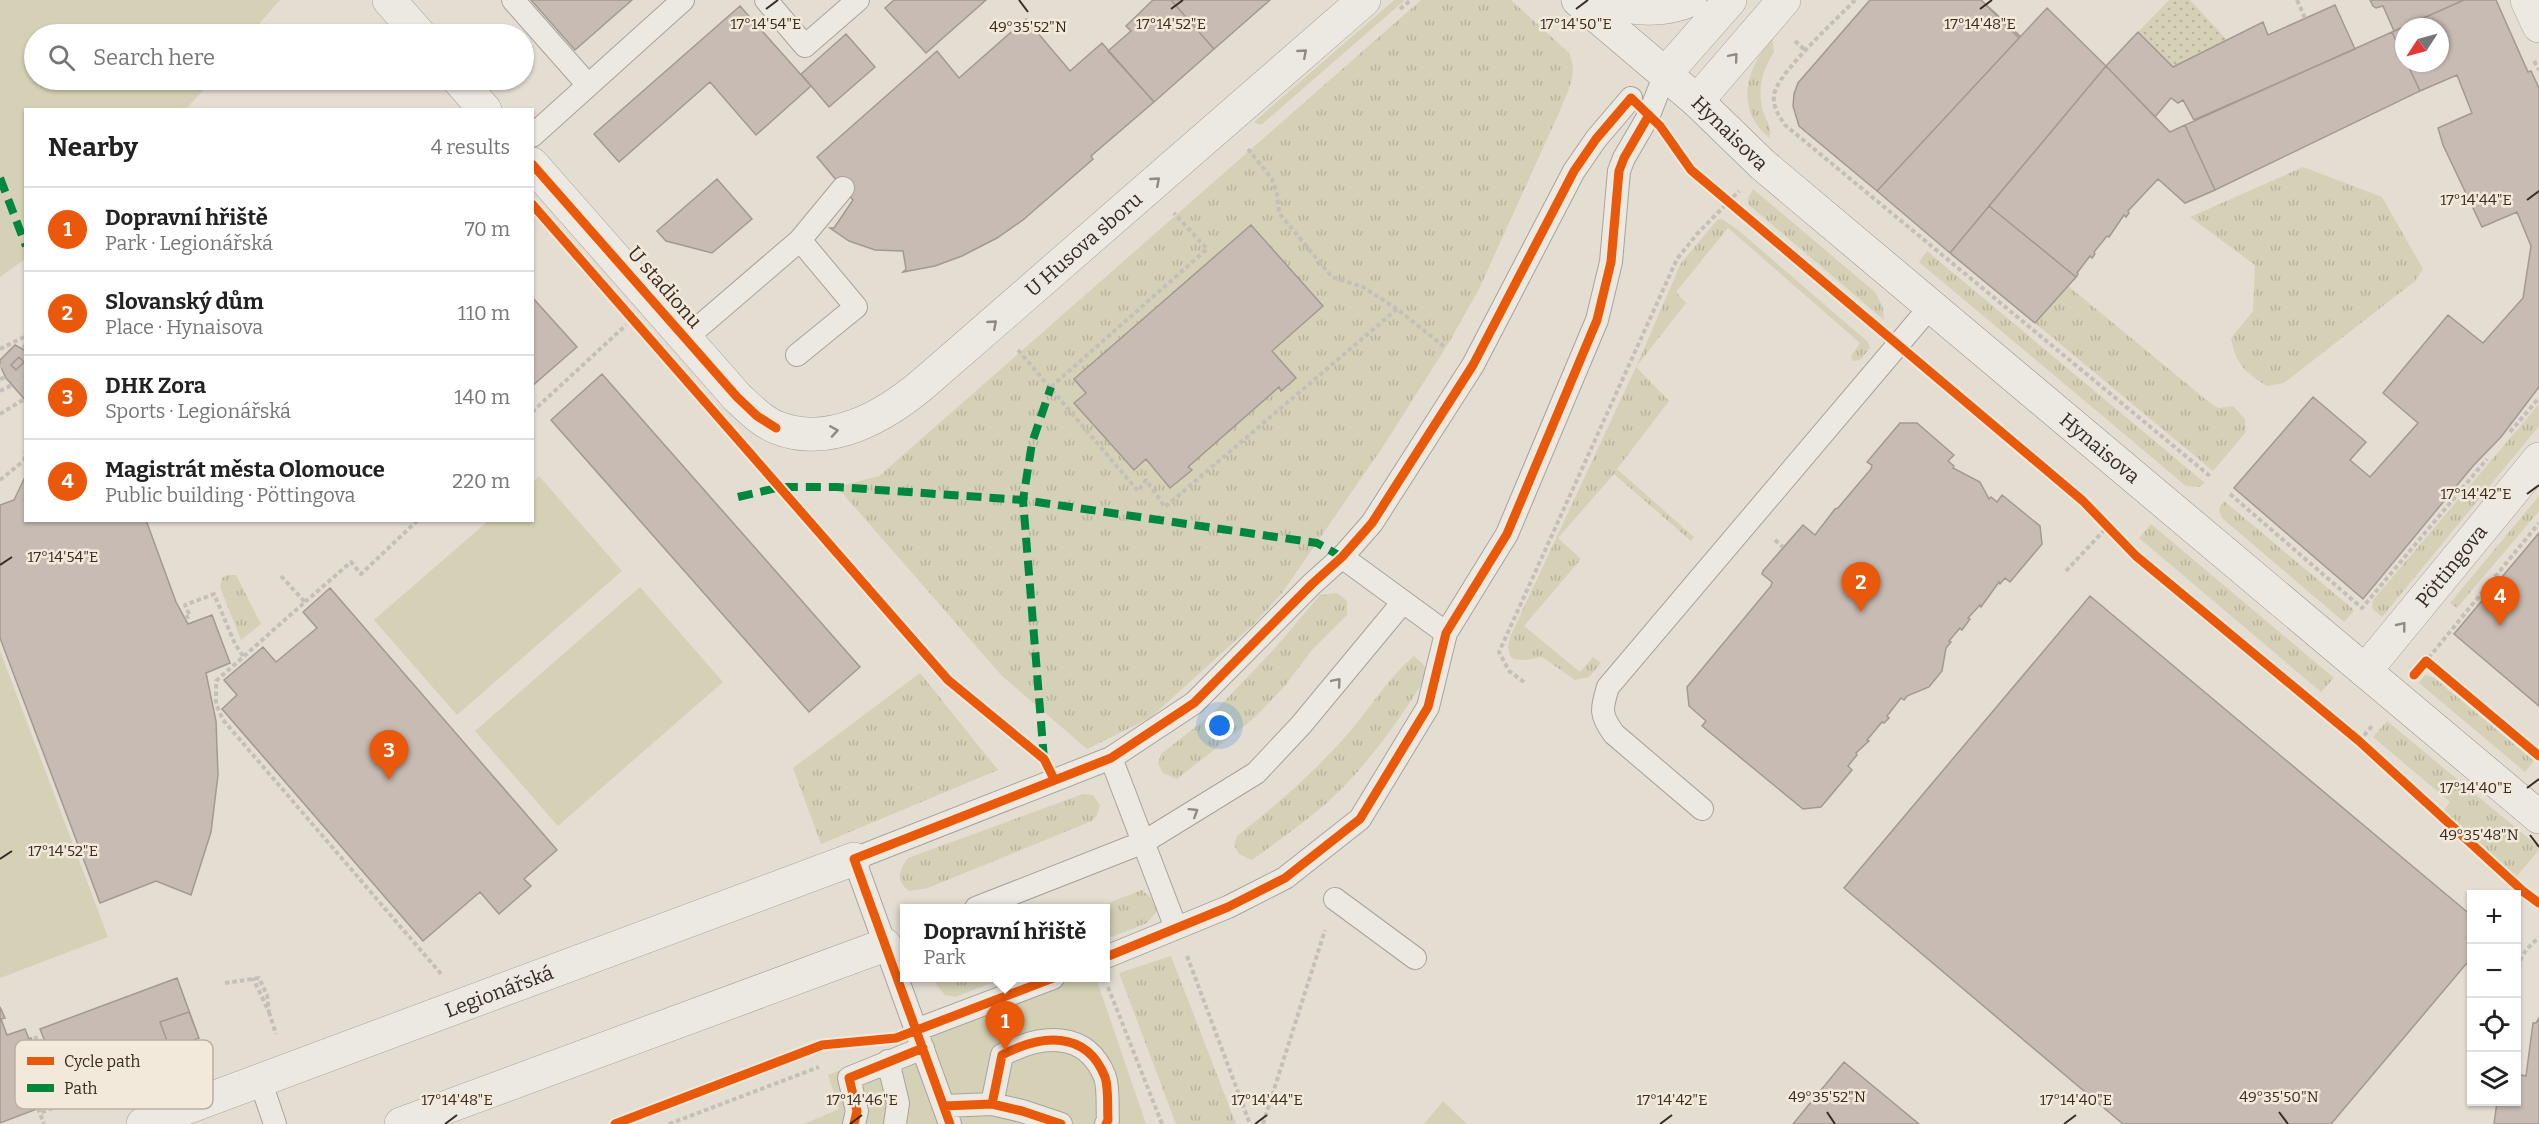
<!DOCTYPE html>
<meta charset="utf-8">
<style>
body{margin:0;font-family:Bitter,serif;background:#f2f2f2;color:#222}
.controls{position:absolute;right:18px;bottom:18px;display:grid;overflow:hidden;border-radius:0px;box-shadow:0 2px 4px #0004}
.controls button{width:54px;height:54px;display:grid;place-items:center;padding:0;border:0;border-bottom:2px solid #e0e0e0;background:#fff;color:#222;font:30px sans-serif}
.compass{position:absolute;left:2395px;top:18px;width:54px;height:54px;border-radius:50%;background:#fff;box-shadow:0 2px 4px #0004;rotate:234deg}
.you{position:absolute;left:1220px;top:726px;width:21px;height:21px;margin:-15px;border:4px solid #fff;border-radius:50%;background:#1a73e8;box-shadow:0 0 0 9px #1a73e833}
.badge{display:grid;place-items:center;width:39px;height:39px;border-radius:50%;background:#ea580c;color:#fff;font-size:20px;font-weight:700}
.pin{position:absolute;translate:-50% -50px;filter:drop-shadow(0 2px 3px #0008)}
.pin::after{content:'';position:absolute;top:32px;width:21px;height:18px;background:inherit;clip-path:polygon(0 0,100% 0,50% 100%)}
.popup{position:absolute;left:900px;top:904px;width:210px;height:78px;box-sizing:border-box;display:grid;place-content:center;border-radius:0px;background:#fff;filter:drop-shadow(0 2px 4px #0005);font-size:20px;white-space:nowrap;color:#767676}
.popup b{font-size:22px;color:#222}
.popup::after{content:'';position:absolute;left:50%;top:100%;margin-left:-12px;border:12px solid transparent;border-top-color:#fff}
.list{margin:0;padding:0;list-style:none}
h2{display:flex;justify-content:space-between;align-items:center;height:78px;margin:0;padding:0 24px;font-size:26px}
h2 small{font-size:20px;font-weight:400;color:#767676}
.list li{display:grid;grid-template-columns:39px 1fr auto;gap:18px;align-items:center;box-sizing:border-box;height:84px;padding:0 24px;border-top:2px solid #e0e0e0}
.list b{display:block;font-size:22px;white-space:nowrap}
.list p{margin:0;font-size:20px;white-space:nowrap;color:#767676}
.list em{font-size:20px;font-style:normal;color:#767676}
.icon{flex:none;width:33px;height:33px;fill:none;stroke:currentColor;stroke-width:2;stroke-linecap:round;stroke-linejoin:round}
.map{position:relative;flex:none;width:2539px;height:1124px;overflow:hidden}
.search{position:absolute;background:#fff;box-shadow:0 2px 4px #0004;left:24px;top:24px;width:510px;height:66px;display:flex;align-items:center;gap:15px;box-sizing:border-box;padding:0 21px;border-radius:33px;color:#767676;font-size:22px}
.panel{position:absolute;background:#fff;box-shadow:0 2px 4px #0004;left:24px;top:108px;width:510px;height:414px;border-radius:0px}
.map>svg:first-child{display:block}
</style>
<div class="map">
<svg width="2539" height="1124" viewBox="0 0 2539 1124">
<defs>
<pattern id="grass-tufts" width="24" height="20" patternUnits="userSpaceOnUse" patternTransform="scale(1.5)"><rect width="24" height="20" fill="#d5d1b6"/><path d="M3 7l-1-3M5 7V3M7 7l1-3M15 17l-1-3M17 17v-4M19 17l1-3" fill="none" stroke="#b8b49c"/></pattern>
<pattern id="garden-dots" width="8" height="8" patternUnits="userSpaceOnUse" patternTransform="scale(1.5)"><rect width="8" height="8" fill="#d5d1b6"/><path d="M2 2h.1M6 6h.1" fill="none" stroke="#b8b49c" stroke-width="1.8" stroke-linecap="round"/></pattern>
</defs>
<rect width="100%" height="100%" fill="#e4ddd2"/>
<path fill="url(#grass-tufts)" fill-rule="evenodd" d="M1394,0H1405L1261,125L1254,122Z
M1421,0H1511L1569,53C1579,74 1567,92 1559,113L1479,289L1448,344L1382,448L1282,593L1254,624L1150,718L1087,749L1002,676L837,487L879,476ZM1251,225L1323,306L1272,351L1296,378L1282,391L1279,387L1188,467L1191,470L1171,488L1146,459L1133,469L1074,403L1086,393L1074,379Z
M1772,38L1774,52C1762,71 1757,89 1763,111C1766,121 1773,127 1769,138C1734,108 1746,69 1772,38Z
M2303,167L2382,197L2423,269L2415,281L2284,383L2267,386C2245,372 2236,365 2231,338L2253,311L2255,265L2190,217Z
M1753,189L1875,292L1883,307L1884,320L1749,205L1748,198Z
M1718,219H1722L1738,230L1868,342L1870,348L1860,360L1853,361L1851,356L1860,343L1728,228L1676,292L1686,303L1636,367L1669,401L1617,469L1694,537L1691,541L1614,474L1558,538L1581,559L1524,626L1580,672L1593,657L1601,663L1589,677L1575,680L1542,657L1526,660L1514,659L1510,656L1508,647L1510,637L1636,367L1681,263Z
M1927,251L2205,483L2199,487L2186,486L1919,262Z
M2067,285L2210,403L2218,408L2233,406L2245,419L2246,432L2213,471L2035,323Z
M2539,404V426L2382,617L2372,608L2373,600Z
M2539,496V511L2457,608L2450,603Z
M2224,501L2353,609L2354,611L2344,622L2222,518L2219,509Z
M2151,524L2334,678L2321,692L2139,538Z
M227,575H236L261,624L241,640L220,587L222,578Z
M1337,593L1347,601V615L1312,650L1284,687L1253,719L1177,779L1163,773L1158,764L1161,754L1212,714L1275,648L1320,595Z
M1414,656L1423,664L1428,674C1400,719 1368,765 1329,801C1305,822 1278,841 1252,860L1239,854L1234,845L1237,836C1279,803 1317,770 1352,729C1372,705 1389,677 1414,656Z
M920,673L998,770L821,844L793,768Z
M2425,675L2433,677L2534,761L2525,772L2419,683Z
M2387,721L2539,847V850L2516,877L2441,814L2450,802L2373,737Z
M1083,794L1093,795L1100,805L1097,815L1092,821L928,888L909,891C895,881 899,870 908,858Z
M1142,890L1152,899L1157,911L1147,923L1106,939V908H1095Z
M1171,956L1236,1124H1176L1119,973Z
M935,978H1005L955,997L945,995L936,984Z"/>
<path fill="#d5d1b6" d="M0,0H280L250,34H34V80H212L186,109L26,110L25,259L0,277Z
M539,476L622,571L457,715L374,620L488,521L532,520L533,482Z
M640,587L723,682L558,826L475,731Z
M0,651L108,937L0,978Z
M1076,978H1096L1146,1124H804L839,1109L828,1075Z
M1443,1101L1467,1124H1424Z"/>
<path fill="url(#garden-dots)" d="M2169,0H2190L2227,40L2173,67L2138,32Z"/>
<path fill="#c7bbb3" stroke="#a49991" stroke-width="1.5" d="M531,0H632L575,50Z
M894,0H986L926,53L885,8Z
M1153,0H1171L1214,49L1154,102L1108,51L1131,31L1126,26Z
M1171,0H1270L1214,49Z
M1870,0H1981L2019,38L1877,191L1799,126L1793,106L1794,94L1798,83Z
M1981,0L2020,36L2019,38Z
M2370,0H2464L2394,31L2383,6L2376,8L2373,6Z
M2464,0H2496L2528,72L2531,71L2539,88V387L2501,437L2473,466L2363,599L2234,488L2313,397L2366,442L2350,460L2370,477L2418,423L2383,393L2448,315L2483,343L2523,298L2531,246L2517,212L2482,227L2443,145L2438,128L2472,113L2457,75L2420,91L2407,63H2440V27H2404V58L2392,32Z
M2335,5L2355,49L2194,120L2183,100L2178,103L2171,98L2155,117L2106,66L2138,32L2173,67L2263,22L2268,35Z
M740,6L811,86L756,135L710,82L619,162L594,134Z
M2047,8L2106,66L1950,253L1877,191Z
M1026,19L1070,71L1102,43L1154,102L1091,156L1093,159L1023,220L997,238L962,256L935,266L903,272L906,269L903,251L875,250L849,241L830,228H834L853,200L817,157L937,51L959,78Z
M2392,32L2404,58V63H2407L2420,91L2215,190L2185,125Z
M846,34L875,67L829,107L801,74Z
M2106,66L2170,132L2185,125L2215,190L2185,203L2158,179L2128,211L2129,213L2126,217L2124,215L2109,237L2107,236L2094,252L2095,254L2092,258L2090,256L2077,273L2078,274L2076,277L1989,206Z
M717,179L752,219L712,253L666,241L657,231Z
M1989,206L2076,277L2035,323L1950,253Z
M1251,225L1323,306L1272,351L1296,378L1281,391L1279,387L1188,467L1192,470L1170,488L1146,459L1134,470L1074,403L1086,393L1074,379Z
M532,297L577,347L532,386Z
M15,345L26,351V401L6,378L0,365V360Z
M19,357L24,362L16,370L11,365Z
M602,374L860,667L809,712L551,420Z
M1900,423H1917L1954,455L1948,461L1954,466L1953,468L1980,482L1989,499L1991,497L1997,502L2002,495L2040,526L2042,544L2010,582L2005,578L2000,584L1999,582L1981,607L1980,605L1968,618L1970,619L1962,630L1960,628L1949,641L1951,642L1946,648L1942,671L1929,687L1907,696L1904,700L1901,698L1887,716L1889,718L1884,723L1882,722L1867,740L1869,741L1856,753L1857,755L1848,766L1852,770L1821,807L1803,809L1702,726L1706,721L1689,706L1687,687L1771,586L1772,582L1762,574L1763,571L1803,525L1815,535L1835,509L1838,508L1871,469L1872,465L1867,462Z
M26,475V520H146L176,602L188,624L212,615L230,663L206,673L216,721L218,775L211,832L191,895L156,881L100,903L0,638V505L14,500Z
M2539,533V706L2454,634Z
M330,588L557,850L524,879L531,886L499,914L480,892L423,941L222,709L237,695L224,680L263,647L276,662L317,628L303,612Z
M2090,596L2472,916V957L2331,1124H2123L1844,888Z
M177,978L199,1038L63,1089L40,1029Z
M0,1007L5,1018L1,1019L7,1035L25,1029L29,1039L31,1038L55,1102L0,1123Z
M189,1012L199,1038L170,1049L160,1022Z
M2539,1018V1124H2494L2497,1102H2516V1074L2526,1076L2533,1023H2536Z
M1844,1062L1919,1124H1793Z"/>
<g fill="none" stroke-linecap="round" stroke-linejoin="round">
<g stroke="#aaa29a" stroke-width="24">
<path id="service" d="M513,0L588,85
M766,0L805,46L858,0
M532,136L683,0
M686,338L800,240L843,188
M797,355L856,307L800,240
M1342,557L1446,633
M1111,758L1176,928
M1702,809L1614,734C1600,715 1601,709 1608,687L1930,307
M1335,899L1415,958
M976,908L1144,842L1256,773L1301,725L1403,602
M1106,957L1228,907L1285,878L1360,819L1428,707L1446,633L1507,534L1597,320L1611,262L1619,171L1624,158L1649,115L1665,74
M916,1030L1053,978
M888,1061L898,1103L895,1124
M260,1080L275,1124
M992,1104L1002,1055C1040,1035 1086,1029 1105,1077C1109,1089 1107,1107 1108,1120L1106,1124
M944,1106L992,1104L1022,1111L1061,1124
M854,1124L857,1111L849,1078L923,1048
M950,1124L854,859L1111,758L1194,703L1312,584L1342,557L1372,523L1473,365L1574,171L1596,139L1631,98"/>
</g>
<g stroke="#aaa29a" stroke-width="34">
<g id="minor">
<path d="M389,0L419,34"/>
<path d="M459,80L485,110"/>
<path id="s1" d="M532,164L737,397C750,409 762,422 778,428C830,448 885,416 923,384L1364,0"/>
<path id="s2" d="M2365,671L2539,459"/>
<path id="s3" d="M143,1124L854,859"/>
<path d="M401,1124L885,945"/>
</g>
</g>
<g stroke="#aaa29a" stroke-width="34">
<path id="tertiary" d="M1604,0C1631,10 1664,12 1690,0
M2527,0L2539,26
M1665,74L1730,0
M1697,101L1784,0"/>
</g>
<g stroke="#99928a" stroke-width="34">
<g id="secondary">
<path id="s4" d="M1578,0L1697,101L1763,165L2539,817"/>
</g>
</g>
<path stroke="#c5bfb9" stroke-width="4" stroke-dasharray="4.5 3" stroke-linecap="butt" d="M1855,0C1837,19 1783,68 1775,91C1771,104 1778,115 1785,125L2211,477
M2297,0L2305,18
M1400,9L1411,0
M1795,41L1806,51
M2534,61L2539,70
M1248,149L1272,179L1277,194L1279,213L1332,277L1363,287L1397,309L1446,348
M0,349L26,336
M1018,350L1138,491L1146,480L1165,507L1397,309
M0,367L26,345
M0,379L19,373L26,367
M1051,387L1207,249L1174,213
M0,391L26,378
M532,412L626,325
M0,414L26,398
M2510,432L2539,398
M24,461L26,450
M0,480L26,459
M2230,494L2362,608L2487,459
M1775,540L1783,547
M2066,571L2108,526
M281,576L305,602L216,681V704L223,720L442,975
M305,602L351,562L361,574L418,520
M185,618L190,616L185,605L214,594L235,644L243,656
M2423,659L2426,661L2539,523
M2419,669L2426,661L2539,756
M1524,682L1509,671L1499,652L1677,259L1697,234L1739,191
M2359,741L2372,726
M1187,956L1250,1124
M2516,967L2526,950L2539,937
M225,983L259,978L267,995L269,1012L253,978
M1108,987L1162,1124
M269,1012L276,1034
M35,1036L61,1105L40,1113
M38,1108L44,1124
M669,1124L819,1067
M1263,1124L1325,930"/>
<use href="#service" stroke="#ece9e3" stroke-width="22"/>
<use href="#minor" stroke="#ece9e3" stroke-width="33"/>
<use href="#tertiary" stroke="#ece9e3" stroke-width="33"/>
<use href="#secondary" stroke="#ece9e3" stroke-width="33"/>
<path stroke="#00873e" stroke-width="8" stroke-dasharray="15 8" stroke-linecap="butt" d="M0,178L26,246
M738,497L781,487H837L1023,500L1317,543L1342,557
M1044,759L1023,500L1032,443L1051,387"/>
<g stroke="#f3e9da" stroke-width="13">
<path id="cycleway" d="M532,164L737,397L757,416L776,428
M532,204L948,680L1044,759L1054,779
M2414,675L2426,661L2539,756
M1106,957L1228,907L1285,878L1360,819L1428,707L1446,633L1507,534L1597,320L1611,262L1619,171L1624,158L1649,115
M992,1104L1002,1055C1040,1035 1086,1029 1105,1077C1109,1089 1107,1107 1108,1120L1106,1124
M944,1106L992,1104L1022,1111L1061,1124
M615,1124L822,1045L896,1038L1053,978
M854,1124L857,1111L849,1078L923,1048
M950,1124L854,859L1111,758L1194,703L1312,584L1342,557L1372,523L1473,365L1574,171L1596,139L1631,98L1660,126L1691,170L2083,501L2136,556L2359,741L2524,892L2539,903"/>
</g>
<use href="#cycleway" stroke="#e8590c" stroke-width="9"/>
</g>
<defs><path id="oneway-chevron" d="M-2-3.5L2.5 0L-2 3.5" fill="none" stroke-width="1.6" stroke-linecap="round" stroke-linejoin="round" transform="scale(1.5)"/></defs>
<g stroke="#928a82">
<use href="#oneway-chevron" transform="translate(1303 53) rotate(-41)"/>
<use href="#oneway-chevron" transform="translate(1734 57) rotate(-50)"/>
<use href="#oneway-chevron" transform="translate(1156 181) rotate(-41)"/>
<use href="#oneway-chevron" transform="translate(993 324) rotate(-41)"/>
<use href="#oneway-chevron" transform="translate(834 431) rotate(-9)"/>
<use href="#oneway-chevron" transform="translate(2402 626) rotate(-51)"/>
<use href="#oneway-chevron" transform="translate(1337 682) rotate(-50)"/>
<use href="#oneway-chevron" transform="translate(1194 812) rotate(-32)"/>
</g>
<path fill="none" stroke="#382b22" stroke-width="2" d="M1019,0L1028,12M766,9L778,0M1171,9L1183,0M1576,9L1588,0M1980,9L1992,0M2527,200L2539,191M2527,494L2539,485M0,565L12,557M2527,788L2539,779M2530,835L2539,847M0,859L12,851M1827,1112L1835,1124M2279,1112L2288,1124M445,1124L457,1115M850,1124L862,1115M1255,1124L1267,1115M1660,1124L1672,1115M2064,1124L2076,1115"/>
<g text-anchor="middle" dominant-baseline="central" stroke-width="5" stroke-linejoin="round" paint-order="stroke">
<g font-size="20" fill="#382b22" stroke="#f3e9da">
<text stroke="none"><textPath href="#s4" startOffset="202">Hynaisova</textPath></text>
<text stroke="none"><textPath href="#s1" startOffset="734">U Husova sboru</textPath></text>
<text transform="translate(665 287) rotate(49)">U stadionu</text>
<text stroke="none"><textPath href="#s4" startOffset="688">Hynaisova</textPath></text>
<text stroke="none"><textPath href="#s2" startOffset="136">Pöttingova</textPath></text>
<text stroke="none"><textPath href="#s3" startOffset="380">Legionářská</textPath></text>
</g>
</g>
<rect x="15" y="1040" width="198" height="69" rx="9" fill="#f3e9da" stroke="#bbb0a3" stroke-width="1.5"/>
<rect x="27" y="1057" width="27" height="8" fill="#e8590c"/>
<rect x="27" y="1084" width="27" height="8" fill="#00873e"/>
<g font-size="16" fill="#382b22">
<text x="64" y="1067">Cycle path</text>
<text x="64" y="1094">Path</text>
</g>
<g font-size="15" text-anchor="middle" fill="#382b22" stroke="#f3e9da" stroke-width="5" stroke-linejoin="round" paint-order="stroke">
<text x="1576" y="29">17°14'50"E</text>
<text x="1980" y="29">17°14'48"E</text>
<text x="766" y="29">17°14'54"E</text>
<text x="1171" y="29">17°14'52"E</text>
<text x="1028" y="32">49°35'52"N</text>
<text x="2476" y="205">17°14'44"E</text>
<text x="2476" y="499">17°14'42"E</text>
<text x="63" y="562">17°14'54"E</text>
<text x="2476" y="793">17°14'40"E</text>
<text x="2479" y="840">49°35'48"N</text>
<text x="63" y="856">17°14'52"E</text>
<text x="1827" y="1102">49°35'52"N</text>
<text x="2279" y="1102">49°35'50"N</text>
<text x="457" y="1105">17°14'48"E</text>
<text x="862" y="1105">17°14'46"E</text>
<text x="1267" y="1105">17°14'44"E</text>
<text x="1672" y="1105">17°14'42"E</text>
<text x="2076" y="1105">17°14'40"E</text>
</g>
</svg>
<div class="controls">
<button>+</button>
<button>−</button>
<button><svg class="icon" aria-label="locate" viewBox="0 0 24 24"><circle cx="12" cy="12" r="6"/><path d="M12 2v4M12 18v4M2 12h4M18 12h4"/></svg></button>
<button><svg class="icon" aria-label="layers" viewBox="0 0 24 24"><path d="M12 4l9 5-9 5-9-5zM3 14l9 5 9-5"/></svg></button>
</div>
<svg class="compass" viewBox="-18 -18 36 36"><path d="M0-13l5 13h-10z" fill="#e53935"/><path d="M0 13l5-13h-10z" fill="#767676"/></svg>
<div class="you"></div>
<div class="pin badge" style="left:1005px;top:1051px">1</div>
<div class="popup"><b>Dopravní hřiště</b>Park</div>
<div class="pin badge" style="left:1861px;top:612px">2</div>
<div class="pin badge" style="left:389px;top:780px">3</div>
<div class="pin badge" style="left:2500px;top:626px">4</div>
<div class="search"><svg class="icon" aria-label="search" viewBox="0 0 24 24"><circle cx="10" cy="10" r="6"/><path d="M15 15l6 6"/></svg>Search here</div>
<section class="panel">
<h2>Nearby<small>4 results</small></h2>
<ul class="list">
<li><span class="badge">1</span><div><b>Dopravní hřiště</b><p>Park · Legionářská</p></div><em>70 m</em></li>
<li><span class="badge">2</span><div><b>Slovanský dům</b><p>Place · Hynaisova</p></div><em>110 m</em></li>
<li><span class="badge">3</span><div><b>DHK Zora</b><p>Sports · Legionářská</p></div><em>140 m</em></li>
<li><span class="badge">4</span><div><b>Magistrát města Olomouce</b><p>Public building · Pöttingova</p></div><em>220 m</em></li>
</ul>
</section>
</div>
